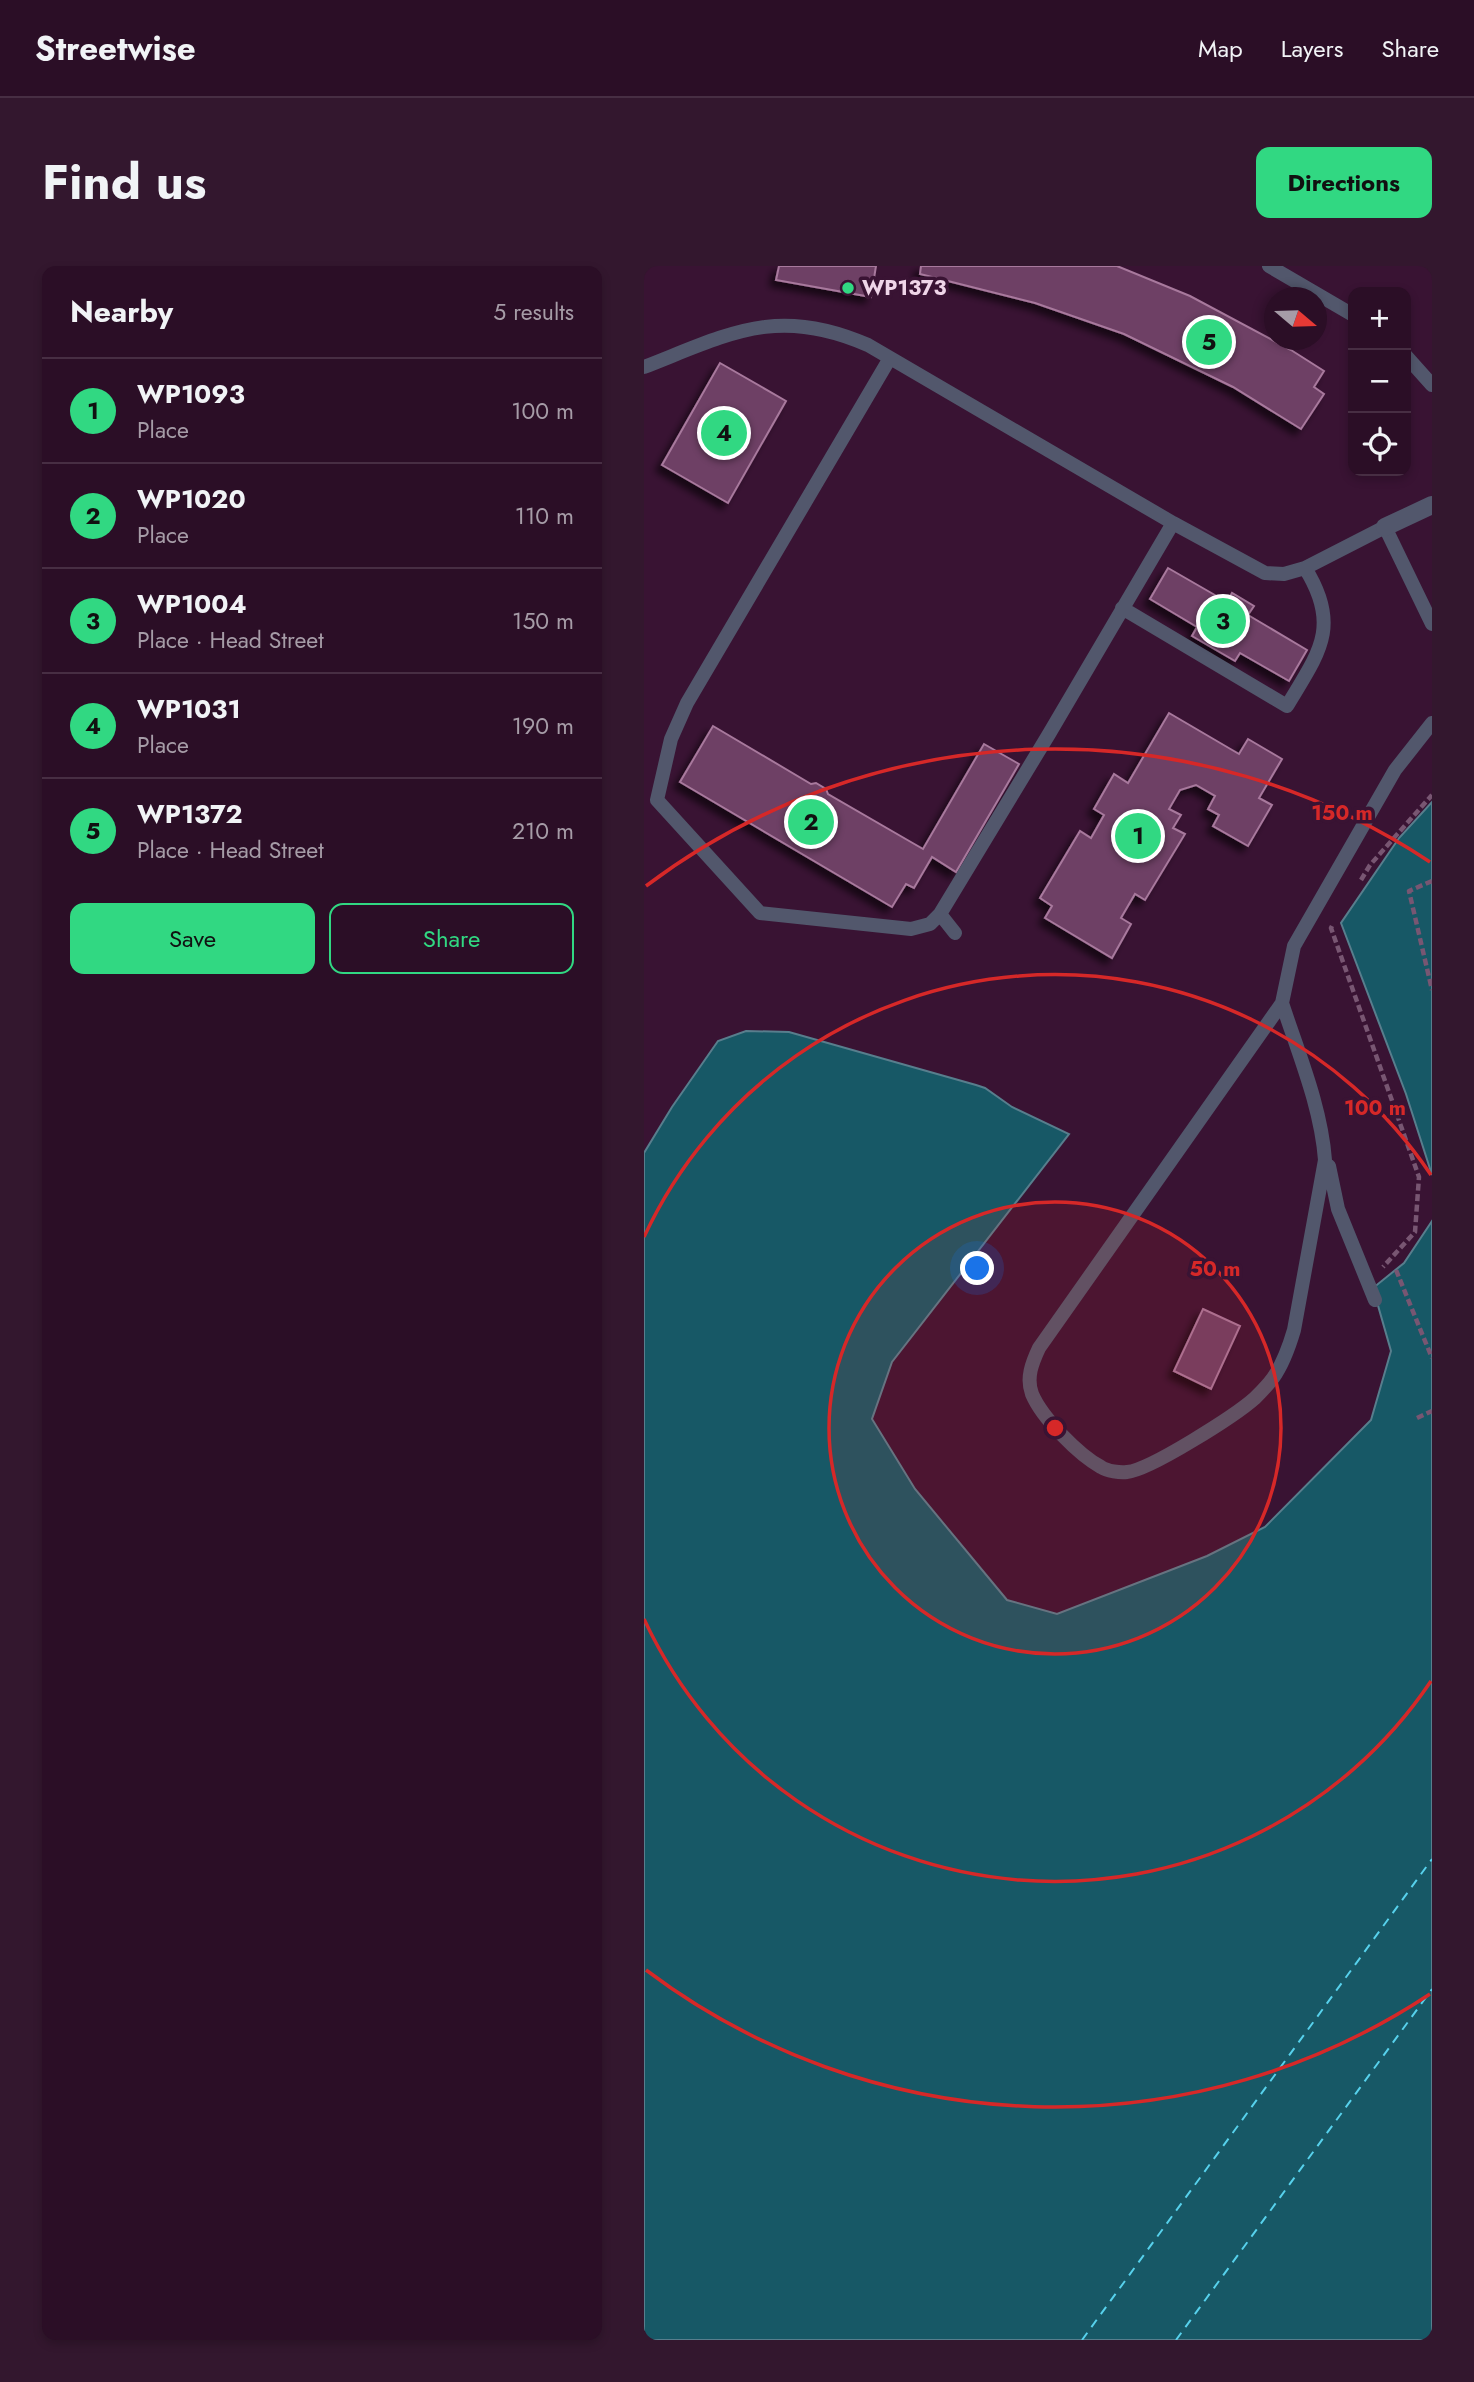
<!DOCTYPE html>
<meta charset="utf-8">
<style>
body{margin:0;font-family:Jost,sans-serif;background:#33172e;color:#f1f3f6}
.controls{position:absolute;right:21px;top:21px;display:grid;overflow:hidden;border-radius:14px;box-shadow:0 4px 10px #0003}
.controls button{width:63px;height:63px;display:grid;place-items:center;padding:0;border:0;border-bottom:2px solid #472e43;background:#2b0e26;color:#f1f3f6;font:35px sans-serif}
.compass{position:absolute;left:620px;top:21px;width:63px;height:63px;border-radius:50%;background:#2b0e26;box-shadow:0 4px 10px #0003;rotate:109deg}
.you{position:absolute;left:334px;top:1003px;width:24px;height:24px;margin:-18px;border:5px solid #fff;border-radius:50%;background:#1a73e8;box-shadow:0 0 0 10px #1a73e833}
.badge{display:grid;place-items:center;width:46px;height:46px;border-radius:50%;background:#31d882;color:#111;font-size:23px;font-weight:700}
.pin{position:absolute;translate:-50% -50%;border:4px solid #fff;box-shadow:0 2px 7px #0006}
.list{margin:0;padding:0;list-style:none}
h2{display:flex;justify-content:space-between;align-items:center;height:91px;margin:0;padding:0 28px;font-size:30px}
h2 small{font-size:23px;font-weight:400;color:#a69ca7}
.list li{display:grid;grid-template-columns:46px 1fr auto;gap:21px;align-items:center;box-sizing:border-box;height:105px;padding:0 28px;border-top:2px solid #472e43}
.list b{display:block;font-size:26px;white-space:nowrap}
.list p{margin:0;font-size:23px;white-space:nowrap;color:#a69ca7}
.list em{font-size:23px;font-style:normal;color:#a69ca7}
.actions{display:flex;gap:14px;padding:21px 28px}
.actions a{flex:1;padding:16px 0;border:2px solid #31d882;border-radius:14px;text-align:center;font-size:24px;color:#31d882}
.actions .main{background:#31d882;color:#111}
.icon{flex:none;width:38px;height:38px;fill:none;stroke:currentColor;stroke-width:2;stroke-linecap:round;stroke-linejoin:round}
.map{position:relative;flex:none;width:788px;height:2074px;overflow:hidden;border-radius:14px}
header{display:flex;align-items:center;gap:42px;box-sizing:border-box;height:98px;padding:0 35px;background:#2b0e26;border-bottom:2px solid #472e43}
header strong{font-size:33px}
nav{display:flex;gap:38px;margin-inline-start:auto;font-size:24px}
.intro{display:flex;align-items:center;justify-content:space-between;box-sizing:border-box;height:168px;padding:0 42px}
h1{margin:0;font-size:49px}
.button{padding:18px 32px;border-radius:14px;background:#31d882;color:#111;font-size:24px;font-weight:700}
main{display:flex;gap:42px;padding:0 42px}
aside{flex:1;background:#2b0e26;border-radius:14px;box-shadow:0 4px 10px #0003}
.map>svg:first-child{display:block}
</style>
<header>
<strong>Streetwise</strong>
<nav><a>Map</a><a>Layers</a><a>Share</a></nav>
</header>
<div class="intro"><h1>Find us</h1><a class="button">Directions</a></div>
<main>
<aside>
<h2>Nearby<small>5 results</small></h2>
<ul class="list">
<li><span class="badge">1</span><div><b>WP1093</b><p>Place</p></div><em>100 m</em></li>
<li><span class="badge">2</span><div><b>WP1020</b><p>Place</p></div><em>110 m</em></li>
<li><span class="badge">3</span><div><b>WP1004</b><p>Place · Head Street</p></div><em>150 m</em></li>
<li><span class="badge">4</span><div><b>WP1031</b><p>Place</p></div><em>190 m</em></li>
<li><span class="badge">5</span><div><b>WP1372</b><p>Place · Head Street</p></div><em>210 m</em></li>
</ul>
<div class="actions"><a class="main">Save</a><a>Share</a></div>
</aside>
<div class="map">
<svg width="788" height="2074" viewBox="0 0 788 2074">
<defs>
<filter id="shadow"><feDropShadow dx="-6" dy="6" stdDeviation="3.5" flood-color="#0009"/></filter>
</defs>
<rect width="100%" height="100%" fill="#391333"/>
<path fill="#175866" stroke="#587e8d" stroke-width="2" d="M788,536V909L762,828L697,657L755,572Z
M102,765L145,766L332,819L341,822L368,841L425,868L248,1096L228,1153L271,1223L363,1334L413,1348L563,1290L621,1261L727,1154L747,1085L729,1022L760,997L788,955V2074H0V887L28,841L74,775Z"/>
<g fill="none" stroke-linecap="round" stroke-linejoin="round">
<path stroke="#57d1ec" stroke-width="2" stroke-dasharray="9 7" stroke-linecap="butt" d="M438,2074L788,1593
M532,2074L788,1723"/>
</g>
<path fill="#6e4065" stroke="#a8799d" stroke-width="2" filter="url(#shadow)" d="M135,0H232L227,31L132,14Z
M277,0H473L546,30L647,84L680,105L670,121L680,128L657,163L589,121L480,68L391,37L276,8Z
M76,97L142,135L84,237L18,199Z
M524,302L583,336L588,327L610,340L604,349L663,384L645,415L596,387L591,395L548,370L553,361L506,333Z
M525,447L595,488L604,473L638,493L615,532L628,539L604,580L569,560L575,549L564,543L571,530L552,519L536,524L525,543L537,549L529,562L541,568L501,634L491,628L477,652L487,658L468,692L401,652L408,640L396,632L436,565L447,572L460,549L450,543L470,508L484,517Z
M69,460L167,518L172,517L182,523L184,528L279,583L340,478L375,498L312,606L288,591L270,622L262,618L248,641L36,516Z
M559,1043L596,1060L567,1123L530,1105Z"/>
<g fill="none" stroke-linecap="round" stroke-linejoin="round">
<path stroke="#785672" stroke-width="4.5" stroke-dasharray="7 3.5" stroke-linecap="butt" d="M717,614L726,599L788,529
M788,615L765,625L788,724
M688,660L687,662L775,911L771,966L739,1001
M752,1004L788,1092
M773,1152L788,1145"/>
<path stroke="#52576c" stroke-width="14" d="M625,0L709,49
M762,90L788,119
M246,92L43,437L27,473L13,534L116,647L267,663L286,658L296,648
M0,101C85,68 133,39 224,79L529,257L621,307L640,308L661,302L741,261L788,358
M478,342L643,440C674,388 698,361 661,302
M311,667L296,648L405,468L529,257
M638,737C655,789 677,841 681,894L650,1064C645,1081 639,1098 629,1112C624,1119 617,1126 611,1132C592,1149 506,1204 483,1206C476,1207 463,1205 457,1201C435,1189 398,1152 388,1128C382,1112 388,1097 395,1082L638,737L650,680L751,504L788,457
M685,900L694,943L731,1034"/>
<path stroke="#52576c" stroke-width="18" d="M741,261L788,239"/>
</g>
<circle cx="411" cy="1162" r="226" fill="#d62828" fill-opacity=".12"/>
<g fill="none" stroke="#d62828" stroke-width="3.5">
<circle cx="411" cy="1162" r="226"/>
<path d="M787 1415A453 453 0 0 1 0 1353M0 971A453 453 0 0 1 787 909"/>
<path d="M786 1728A679 679 0 0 1 2 1704M2 620A679 679 0 0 1 786 596"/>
</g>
<circle fill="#31d882" stroke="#391333" stroke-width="2.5" cx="204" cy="22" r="7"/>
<g text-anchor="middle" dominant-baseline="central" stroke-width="7" stroke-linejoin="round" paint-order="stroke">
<g font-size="21" font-weight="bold" fill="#efd5e8" stroke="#391333" text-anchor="start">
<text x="218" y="22">WP1373</text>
</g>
</g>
<circle cx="411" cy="1162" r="10" fill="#d62828" stroke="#391333" stroke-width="3.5"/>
<g font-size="21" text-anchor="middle" font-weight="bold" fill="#d62828" stroke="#391333" stroke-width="7" stroke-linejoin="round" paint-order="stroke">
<text x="698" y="554">150 m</text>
<text x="731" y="849">100 m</text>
<text x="571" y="1010">50 m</text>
</g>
</svg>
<div class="controls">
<button>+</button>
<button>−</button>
<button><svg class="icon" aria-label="locate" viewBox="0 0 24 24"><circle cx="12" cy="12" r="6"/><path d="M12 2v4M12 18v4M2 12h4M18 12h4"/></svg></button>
</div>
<svg class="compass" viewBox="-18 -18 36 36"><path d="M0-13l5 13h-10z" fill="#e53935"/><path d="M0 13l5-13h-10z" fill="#a69ca7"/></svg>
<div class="you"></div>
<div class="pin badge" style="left:494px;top:570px">1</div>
<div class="pin badge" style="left:167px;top:556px">2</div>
<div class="pin badge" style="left:579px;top:355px">3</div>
<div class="pin badge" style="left:80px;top:167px">4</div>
<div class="pin badge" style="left:565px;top:76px">5</div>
</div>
</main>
